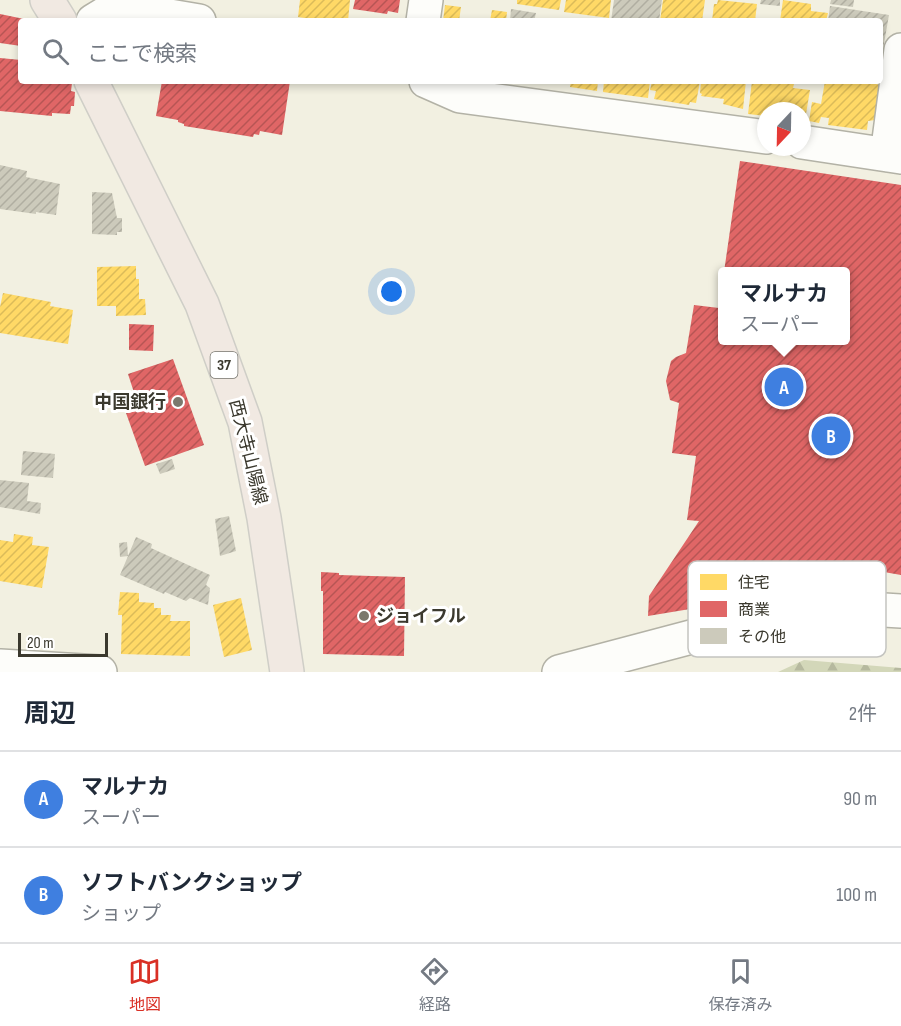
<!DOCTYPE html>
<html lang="ja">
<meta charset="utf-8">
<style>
body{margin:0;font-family:"Sofia Sans Condensed","Noto Sans JP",sans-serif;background:#f6f6f7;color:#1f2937}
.compass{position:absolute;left:757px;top:102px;width:54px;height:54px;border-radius:50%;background:#fff;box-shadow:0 3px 9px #0003;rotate:202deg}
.scale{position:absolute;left:18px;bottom:15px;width:90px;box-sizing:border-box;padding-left:6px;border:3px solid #3b392e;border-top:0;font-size:16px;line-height:21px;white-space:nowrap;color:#3b392e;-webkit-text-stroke:4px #fff;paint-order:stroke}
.you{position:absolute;left:392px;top:292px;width:21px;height:21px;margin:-15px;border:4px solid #fff;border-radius:50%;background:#1a73e8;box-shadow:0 0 0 9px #1a73e833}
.badge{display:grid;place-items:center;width:39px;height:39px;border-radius:50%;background:#d93025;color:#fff;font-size:20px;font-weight:700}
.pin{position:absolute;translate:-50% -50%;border:3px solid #fff;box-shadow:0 2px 6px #0006}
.popup{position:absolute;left:718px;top:267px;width:132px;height:78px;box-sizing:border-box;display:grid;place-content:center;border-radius:6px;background:#fff;filter:drop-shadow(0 2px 4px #0005);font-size:20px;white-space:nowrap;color:#747a83}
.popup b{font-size:22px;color:#1f2937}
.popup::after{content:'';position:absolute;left:50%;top:100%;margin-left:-12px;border:12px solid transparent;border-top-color:#fff}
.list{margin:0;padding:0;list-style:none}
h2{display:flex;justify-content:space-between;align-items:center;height:78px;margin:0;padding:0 24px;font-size:26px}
h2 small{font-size:20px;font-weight:400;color:#747a83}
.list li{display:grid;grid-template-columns:39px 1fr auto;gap:18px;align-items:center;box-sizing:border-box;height:96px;padding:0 24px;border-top:2px solid #e0e1e3}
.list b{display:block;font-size:22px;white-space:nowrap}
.list p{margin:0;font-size:20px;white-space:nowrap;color:#747a83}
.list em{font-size:20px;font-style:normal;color:#747a83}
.icon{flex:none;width:33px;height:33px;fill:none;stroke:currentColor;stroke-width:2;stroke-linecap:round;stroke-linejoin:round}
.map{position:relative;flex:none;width:901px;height:672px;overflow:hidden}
.search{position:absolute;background:#fff;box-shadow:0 3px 9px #0003;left:18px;right:18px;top:18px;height:66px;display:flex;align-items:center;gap:15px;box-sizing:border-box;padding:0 21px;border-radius:6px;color:#747a83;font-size:22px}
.sheet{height:270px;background:#fff}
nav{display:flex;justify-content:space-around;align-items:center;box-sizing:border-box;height:84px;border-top:2px solid #e0e1e3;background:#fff;font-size:16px;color:#747a83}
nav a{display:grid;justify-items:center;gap:3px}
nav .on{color:#d93025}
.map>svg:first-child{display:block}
</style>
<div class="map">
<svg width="901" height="672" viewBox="0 0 901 672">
<defs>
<pattern id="forest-firs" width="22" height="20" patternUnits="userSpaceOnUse" patternTransform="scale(1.5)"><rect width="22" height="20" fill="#d3d7b9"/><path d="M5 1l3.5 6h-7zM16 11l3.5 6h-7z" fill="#b6b99f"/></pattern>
<pattern id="homes-hatch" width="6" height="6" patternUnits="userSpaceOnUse" patternTransform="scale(1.5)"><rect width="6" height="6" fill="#ffd966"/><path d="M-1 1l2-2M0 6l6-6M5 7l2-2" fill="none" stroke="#dbbb59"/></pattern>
<pattern id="shops-hatch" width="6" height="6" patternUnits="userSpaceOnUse" patternTransform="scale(1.5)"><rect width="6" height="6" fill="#e06666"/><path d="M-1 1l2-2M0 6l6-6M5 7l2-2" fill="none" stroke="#b75554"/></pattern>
<pattern id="building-hatch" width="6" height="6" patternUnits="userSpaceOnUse" patternTransform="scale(1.5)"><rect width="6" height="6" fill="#cccabb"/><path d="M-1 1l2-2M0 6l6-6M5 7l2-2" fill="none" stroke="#b0aea1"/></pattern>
</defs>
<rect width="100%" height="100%" fill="#f2f0e1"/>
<path fill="url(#forest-firs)" d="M804,660L901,668V672H778Z"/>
<path fill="url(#homes-hatch)" d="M300,0H350L348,21H325L298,17Z
M517,0H561L559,10L517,4Z
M566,0H611L609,18L564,12Z
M663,0H705L702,21H660Z
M718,0L757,4L755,21H712L714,4H717Z
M783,0L811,4V11L828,13L826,21H780Z
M445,5L461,7L459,21H443Z
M492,10L507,12L506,21H490Z
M571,81H598L597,91L570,87Z
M604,81H650L648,98L603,92Z
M652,81H700L696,103L690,102L689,105L654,99L656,91L650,90Z
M746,81L743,109L723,104L724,99L701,96L702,94L700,93L701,82Z
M752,81H780L794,84L793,88L810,90L806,114L802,113V111H766V116L748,114Z
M825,81H858L882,85L875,120L868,121L867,130L828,125L829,118L821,117L819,123L809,121L812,102L821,104Z
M136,266V279H139V299H145L146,315L116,316V306H97V267Z
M3,293L51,302L50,306L73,310L68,344L0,333V307Z
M14,534L33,537L32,545L49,547L42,588L0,581V540L13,542Z
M120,592L139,593V602L154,603V608H161V615H171L170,621H190V656L121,654L122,615H118Z
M241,598L252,650L224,657L213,605Z"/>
<path fill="url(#shops-hatch)" d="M355,0H400L398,13L388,11L387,14L353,9Z
M0,14L29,20L21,21V46L0,43Z
M0,58L21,60V81L72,83L71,91L75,92L74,106H71L70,114L52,113V116L0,111Z
M162,81H290L282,135L260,131L259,135L254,134L253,137L184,126V124L178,122V120L156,116Z
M740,161L901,185V575L861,568L820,585L738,596L696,608L648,616L649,596L699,521L687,520L696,456L672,453L679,403L670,400L666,381L671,361L676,357L686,353L694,305L719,308L722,291V340H846V272H724Z
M129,324L154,325L153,351L129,350Z
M173,359L204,445L145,466L126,413L139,408L128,374Z
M321,572L339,573V575L405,577L404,656L323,654V591H321Z"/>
<path fill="url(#building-hatch)" d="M614,0H662L659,21H611Z
M761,0H780V6L760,4Z
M831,0H854L853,7L830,4Z
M830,6L889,15L883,49L887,50L886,62L880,61V21H828Z
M511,9L536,13L534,21H510Z
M0,165L27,171L26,177L60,184L56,215L36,212V214L0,209Z
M92,192L112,193L117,218H122V232H117V235L92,234Z
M23,451L55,454L53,478L21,475Z
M172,459L175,469L160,474L156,464Z
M0,480L29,483L27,501L41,503L40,514L0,507Z
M229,516L236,551L220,556L215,519Z
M136,537L152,544L151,548L210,575L206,585L210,588L208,605L190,598L186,601L165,592L164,594L120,575Z
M127,542L128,556L120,557L119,543Z"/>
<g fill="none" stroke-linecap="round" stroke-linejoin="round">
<g stroke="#b3b2a6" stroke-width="36">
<path id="street" d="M93,21L116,7L199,21
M423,21L426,0
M426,81L460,96L766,137
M802,142L901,157
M887,155L901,50
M0,666L100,672
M559,672L748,622L827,614L884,610L901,611"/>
</g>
<g stroke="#cfcec7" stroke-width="36">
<path id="primary" d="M47,0L60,21
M91,81L202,304L245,422L264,518L287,672"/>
</g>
<use href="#street" stroke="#fdfdfa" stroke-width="33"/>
<use href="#primary" stroke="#f1e9e2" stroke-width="33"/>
</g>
<g fill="#7b796d" stroke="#fff" stroke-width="2">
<circle cx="178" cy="402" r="6"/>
<circle cx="364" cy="616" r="6"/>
</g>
<g text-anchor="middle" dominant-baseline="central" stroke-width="6" stroke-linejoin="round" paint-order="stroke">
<rect fill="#fff" stroke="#76746d" stroke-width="1.5" x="210.5" y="352" width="27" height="26" rx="4.5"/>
<g font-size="16" font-weight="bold" fill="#3b392e">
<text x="224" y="365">37</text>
</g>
<g font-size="18" font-weight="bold" fill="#3b392e" stroke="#fff" text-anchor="end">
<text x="166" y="402">中国銀行</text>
<text x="376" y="616" text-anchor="start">ジョイフル</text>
</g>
<g font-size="18" fill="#3b392e" stroke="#fff">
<text transform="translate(248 452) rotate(76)">西大寺山陽線</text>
</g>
</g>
<rect x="688" y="561" width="198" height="96" rx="9" fill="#fff" stroke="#c4c4c0" stroke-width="1.5"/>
<rect x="700" y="574" width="27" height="16" fill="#ffd966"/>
<rect x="700" y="601" width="27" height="16" fill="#e06666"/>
<rect x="700" y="628" width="27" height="16" fill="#cccabb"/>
<g font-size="16" fill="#3b392e">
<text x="738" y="588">住宅</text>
<text x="738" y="615">商業</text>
<text x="738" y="642">その他</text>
</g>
</svg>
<svg class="compass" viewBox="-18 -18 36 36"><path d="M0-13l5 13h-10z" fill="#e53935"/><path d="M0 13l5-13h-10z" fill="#747a83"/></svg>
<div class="scale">20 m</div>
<div class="you"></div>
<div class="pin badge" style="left:784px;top:387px;background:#3f7fe0">A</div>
<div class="popup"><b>マルナカ</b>スーパー</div>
<div class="pin badge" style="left:831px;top:436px;background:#3f7fe0">B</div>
<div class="search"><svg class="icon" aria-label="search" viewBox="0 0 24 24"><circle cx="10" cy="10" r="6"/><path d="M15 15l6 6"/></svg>ここで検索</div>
</div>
<section class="sheet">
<h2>周辺<small>2件</small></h2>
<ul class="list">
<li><span class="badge" style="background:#3f7fe0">A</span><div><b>マルナカ</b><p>スーパー</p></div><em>90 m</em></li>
<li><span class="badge" style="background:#3f7fe0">B</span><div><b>ソフトバンクショップ</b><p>ショップ</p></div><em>100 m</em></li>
</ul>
</section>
<nav>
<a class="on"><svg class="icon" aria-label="map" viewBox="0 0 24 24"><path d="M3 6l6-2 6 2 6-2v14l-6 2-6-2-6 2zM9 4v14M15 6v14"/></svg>地図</a>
<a><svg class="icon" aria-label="directions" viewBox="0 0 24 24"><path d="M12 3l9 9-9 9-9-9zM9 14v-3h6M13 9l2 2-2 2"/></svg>経路</a>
<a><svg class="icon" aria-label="saved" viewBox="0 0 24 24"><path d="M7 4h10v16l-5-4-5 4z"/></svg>保存済み</a>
</nav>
